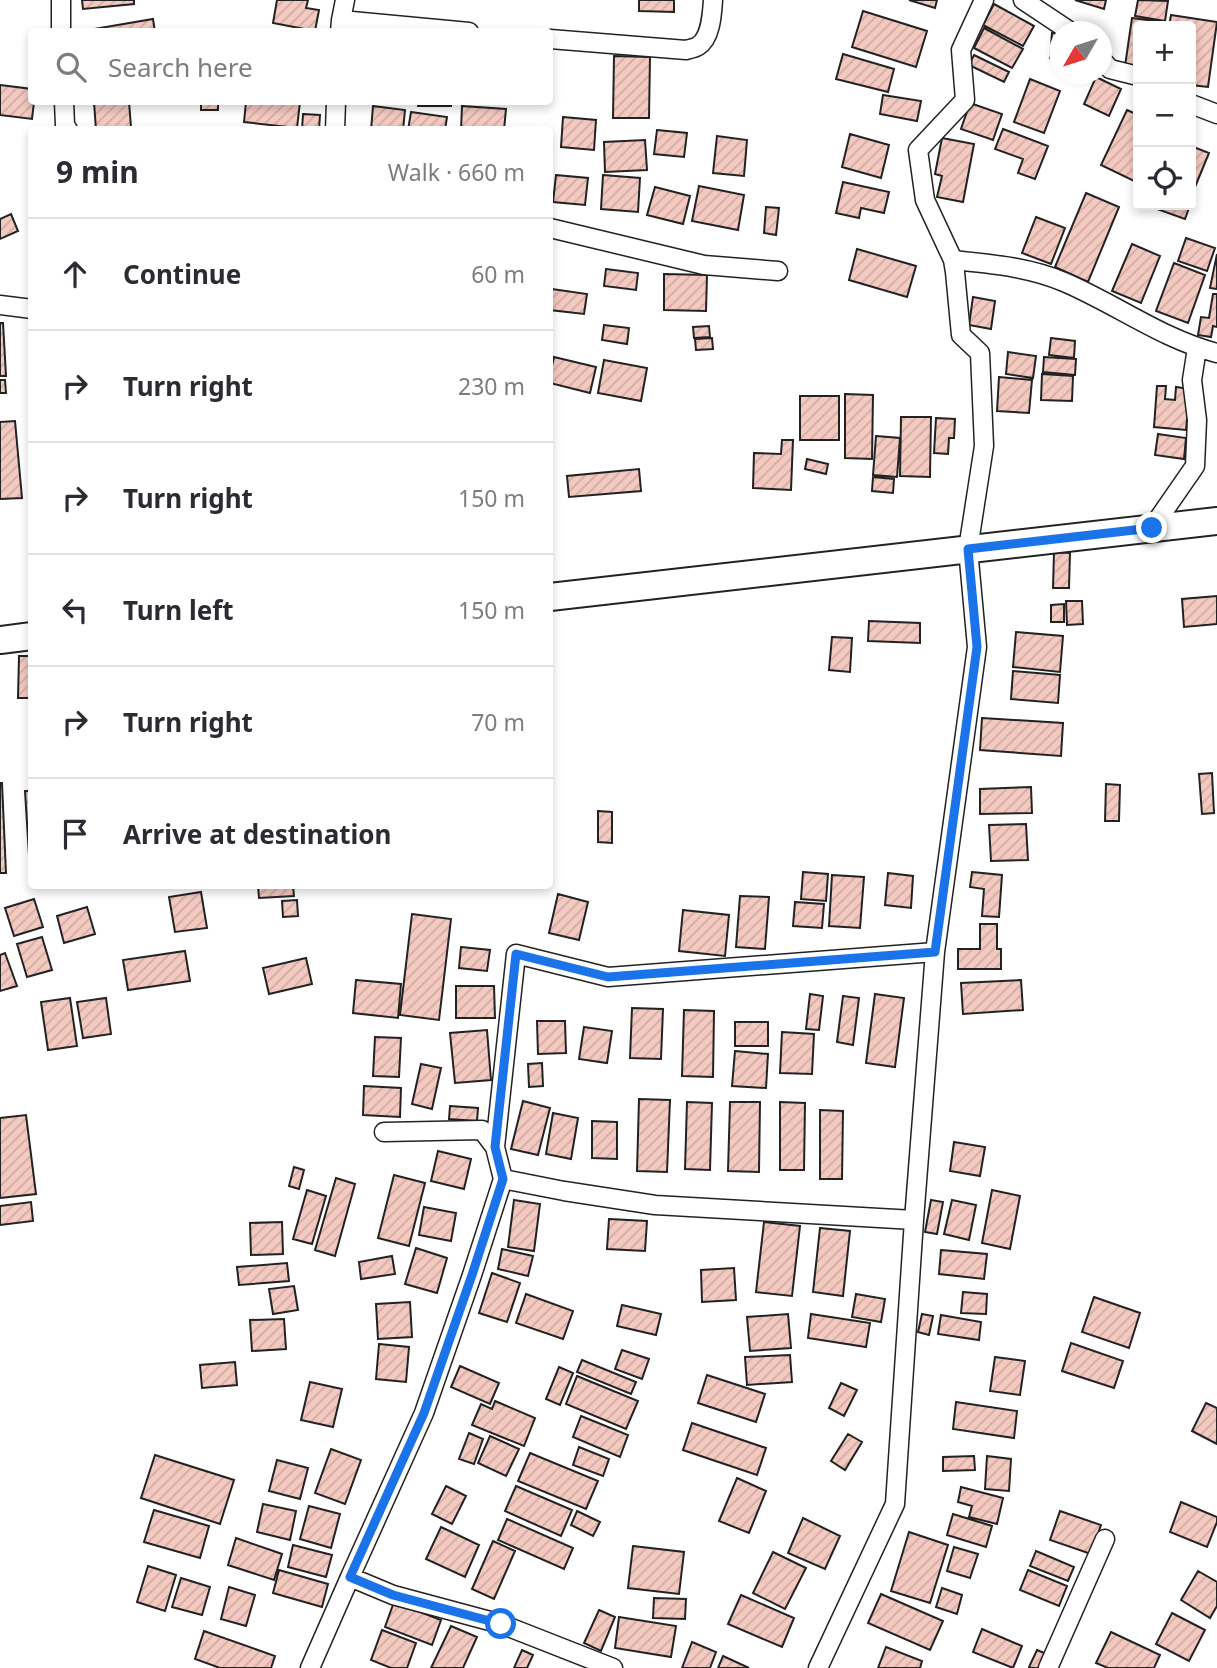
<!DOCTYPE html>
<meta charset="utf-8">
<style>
body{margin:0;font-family:"Noto Sans",sans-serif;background:#f2f2f3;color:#2b2b33}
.controls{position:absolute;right:21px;top:21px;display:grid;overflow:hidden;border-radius:7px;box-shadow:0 4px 10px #0003}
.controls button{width:63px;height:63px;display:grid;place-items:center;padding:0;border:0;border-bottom:2px solid #e1e1e2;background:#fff;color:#2b2b33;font:35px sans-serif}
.compass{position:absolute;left:1049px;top:21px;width:63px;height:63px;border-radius:50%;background:#fff;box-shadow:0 4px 10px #0003;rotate:231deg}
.stop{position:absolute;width:21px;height:21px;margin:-16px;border:5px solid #1a73e8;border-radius:50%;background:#fff}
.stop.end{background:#1a73e8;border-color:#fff;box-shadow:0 2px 7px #0008}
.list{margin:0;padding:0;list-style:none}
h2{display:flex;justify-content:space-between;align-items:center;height:91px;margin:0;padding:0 28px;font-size:30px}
h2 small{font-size:23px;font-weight:400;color:#7c7c81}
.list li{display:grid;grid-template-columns:46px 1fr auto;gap:21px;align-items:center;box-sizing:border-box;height:112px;padding:0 28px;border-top:2px solid #e1e1e2}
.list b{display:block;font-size:26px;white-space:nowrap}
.list em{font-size:23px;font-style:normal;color:#7c7c81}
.icon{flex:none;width:38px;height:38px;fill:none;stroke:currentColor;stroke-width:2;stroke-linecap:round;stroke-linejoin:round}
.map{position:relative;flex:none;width:1217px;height:1668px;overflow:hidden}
.search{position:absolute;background:#fff;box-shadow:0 4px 10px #0003;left:28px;top:28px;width:525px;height:77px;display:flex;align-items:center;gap:18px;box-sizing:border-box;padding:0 24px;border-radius:7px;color:#7c7c81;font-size:26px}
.panel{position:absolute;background:#fff;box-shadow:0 4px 10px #0003;left:28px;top:126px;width:525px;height:763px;border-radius:7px}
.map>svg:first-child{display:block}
</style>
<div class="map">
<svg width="1217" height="1668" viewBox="0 0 1217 1668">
<defs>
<pattern id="building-hatch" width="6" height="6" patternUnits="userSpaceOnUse" patternTransform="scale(1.75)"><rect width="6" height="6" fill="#f3c9c0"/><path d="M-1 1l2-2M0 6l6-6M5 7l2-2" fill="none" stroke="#d0aca5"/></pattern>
</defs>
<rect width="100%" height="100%" fill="#fff"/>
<path fill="url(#building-hatch)" stroke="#222" stroke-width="2" d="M82,0H134V4L83,9Z
M277,0H308L306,8L319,10L315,31L273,23Z
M639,0H674V12L639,11Z
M909,0H937L935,8Z
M1075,0H1106L1104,9Z
M1138,0L1168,1L1165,21L1135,16Z
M994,4L1034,26L1023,46L983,25Z
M863,11L927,31L916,67L852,47Z
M1171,15L1217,22L1208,87L1191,85V26H1169Z
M1132,18L1164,22L1163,26H1138V68L1125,66Z
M153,19L155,32H88V30Z
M984,28L1023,49L1012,68L974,48Z
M1052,33L1060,34V58H1050Z
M843,54L894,69L888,92L836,79Z
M974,55L1009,72L1004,82L969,65Z
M614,56L650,57L649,118H613Z
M1096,77L1121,89L1109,116L1084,104Z
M1030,79L1060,91L1044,133L1014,122Z
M0,85L32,89V102H34L32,119L0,115Z
M883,95L921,101L917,121L880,114Z
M94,102H129L131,127L96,130Z
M201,102H218V110H201Z
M246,102H300L297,128L244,122Z
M418,102H451V106H418Z
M970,103L1002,114L993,140L961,129Z
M373,106L405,110L403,130H371Z
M462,106L506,109L504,130H461Z
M1127,110L1138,115V172L1134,181L1101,165Z
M411,112L447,117L445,130H408Z
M303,114L320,115L319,130H302Z
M563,117L596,120L594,150L561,147Z
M1003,129L1048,146L1035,179L1018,173L1023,159L995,149Z
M657,130L687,133L684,157L654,154Z
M850,134L889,145L881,178L842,167Z
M717,136L747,140L744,176L713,173Z
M942,138L974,144L963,202L937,197L942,176L935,174Z
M645,140L647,170L605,172L604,142Z
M1191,146L1209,153L1195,187L1191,186Z
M556,175L588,178L585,205L553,202Z
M603,175L640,178L638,212L601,209Z
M843,182L889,192L884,213L861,208L859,218L836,213Z
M699,186L744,195L738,230L692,221Z
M655,187L690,196L683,224L647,215Z
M1086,193L1119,207L1088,282L1055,267Z
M1155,205H1190L1185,219L1154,208Z
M766,207L779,208L776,235L764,233Z
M11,214L18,231L0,239V219Z
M1036,217L1065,228L1051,264L1022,253Z
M1186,238L1215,248L1207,271L1178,261Z
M1132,244L1160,256L1141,303L1112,291Z
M857,249L916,266L907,297L849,280Z
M1217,254V289L1210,288Z
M1174,263L1205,275L1188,323L1156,311Z
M606,269L638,273L636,290L604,286Z
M664,274L707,275L706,311L664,310Z
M552,289L587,294L584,314L550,310Z
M1213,294H1217V327L1213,326L1211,337L1198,335L1201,317L1209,318Z
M973,297L995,301L991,329L969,325Z
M0,323H3L6,376H0Z
M604,325L629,328L627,344L602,340Z
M709,326L710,337L694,338L693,327Z
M712,338L713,349L696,350L695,339Z
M1051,338L1075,341L1074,358L1049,355Z
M1008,352L1036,356L1033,378L1006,374Z
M554,357L596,367L590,393L550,383V375Z
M1044,357L1076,359L1075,375L1043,372Z
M604,360L647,368L641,401L598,393Z
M1042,374L1073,376L1072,401L1041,400Z
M999,377L1032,380L1029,413L997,411Z
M0,380H5L6,393H0Z
M1157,386H1166L1165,399L1175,400L1176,387L1190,389L1186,430L1154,427Z
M845,394L873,395L872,459L845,458Z
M800,396H839V440H800Z
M901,417H931L930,477L900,476Z
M936,418L955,419L954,438H949L948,454L934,453Z
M15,421L22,498L0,499V422Z
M1158,434L1186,438L1184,459L1155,455Z
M876,436L900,438L897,477L873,475Z
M782,440H793L791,490L753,488L754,453L781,454Z
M807,459L828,464L826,474L805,469Z
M639,469L641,491L569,497L567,476Z
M873,477L894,479L893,493L872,491Z
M1054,552L1070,553L1069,588H1053Z
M1217,596V624L1184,627L1182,599Z
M1066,601H1082L1083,624L1067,625Z
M1064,604V622H1051V605Z
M869,621L920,623V643L868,641Z
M1016,632L1063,636L1060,672L1013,667Z
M832,637L852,638L850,672L829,670Z
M19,656H32V698H18Z
M1013,671L1060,675L1058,703L1011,699Z
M982,718L1063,723L1061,756L980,750Z
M1212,773L1214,813L1202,814L1199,774Z
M0,783H2L6,873H0Z
M1106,784L1120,785L1119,821H1105Z
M1031,787L1032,813L980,814V789Z
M25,791H32V854L29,855Z
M598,811L612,812V843L598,842Z
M1026,824L1028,860L991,861L989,825Z
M803,872L828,874L826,901L801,899Z
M972,872L1002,875L999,917L982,916L984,889L970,887Z
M888,873L913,876L911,908L885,905Z
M832,875L864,877L860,928L829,926Z
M258,886H293L294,896L259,898Z
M201,892L207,928L175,932L169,897Z
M558,894L588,902L579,940L549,933Z
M740,896L769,897L765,949L736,947Z
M34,899L43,927L14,936L5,908Z
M297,900L298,916L283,917L282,901Z
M795,902L824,904L822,928L793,926Z
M87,907L95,934L64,943L57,916Z
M683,910L729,915L725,956L679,951Z
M412,914L451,919L439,1020L400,1015Z
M980,924H997V949H1001V969H958V949H980Z
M42,937L52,970L27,977L17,944Z
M461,947L490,950L487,971L459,968Z
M185,951L190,981L128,990L123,960Z
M5,953L17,986L0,991V955Z
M306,958L312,984L269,994L263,968Z
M356,980L401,984L398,1018L353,1013Z
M1021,980L1023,1010L963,1014L961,983Z
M456,986H494L495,1018H456Z
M810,994L823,996L819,1030L806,1029Z
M875,994L904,998L895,1067L866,1063Z
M843,996L859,998L853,1045L837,1042Z
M70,998L77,1046L48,1050L41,1002Z
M106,998L111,1034L83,1038L77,1002Z
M632,1008L663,1009L661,1059L630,1058Z
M684,1010L714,1011L713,1077L682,1076Z
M537,1021H565L566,1053L538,1054Z
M735,1022H768V1046H735Z
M584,1027L612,1031L607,1063L579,1059Z
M487,1030L491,1080L455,1083L450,1033Z
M782,1032L814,1034L812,1074L780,1073Z
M375,1037L401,1038L399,1077L373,1076Z
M735,1051L768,1054L766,1088L732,1086Z
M542,1063L543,1086L529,1087L528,1064Z
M421,1064L441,1068L432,1109L412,1104Z
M364,1086L401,1088L400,1117L363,1115Z
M639,1099L670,1100L667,1172L637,1171Z
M523,1101L550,1108L538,1155L511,1149Z
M687,1102L712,1103L710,1170L685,1169Z
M730,1102H760L759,1172L728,1171Z
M780,1102L805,1103L804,1170H780Z
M450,1106L478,1108L477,1121L449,1119Z
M820,1110L843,1111L842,1179H820Z
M553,1113L578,1118L571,1159L546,1154Z
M26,1115L36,1194L0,1198V1118Z
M592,1121L617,1122V1159L592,1158Z
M954,1142L985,1147L980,1176L950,1171Z
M438,1151L471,1159L464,1189L431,1181Z
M294,1167L304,1170L299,1189L289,1186Z
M394,1175L425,1183L409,1246L378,1238Z
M336,1178L355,1184L335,1256L315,1250Z
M307,1190L326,1196L312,1244L293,1239Z
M992,1190L1020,1196L1010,1249L982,1243Z
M514,1200L540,1204L534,1251L508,1247Z
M931,1200L943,1202L937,1234L925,1232Z
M952,1200L976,1205L969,1240L944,1234Z
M31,1202L33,1221L0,1225V1206Z
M424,1207L456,1213L451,1241L419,1235Z
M609,1219L647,1221L645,1251L607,1249Z
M282,1222L283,1254L251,1255L250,1223Z
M764,1222L800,1226L792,1296L756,1292Z
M820,1228L850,1231L843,1296L813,1292Z
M416,1248L447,1258L437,1293L405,1284Z
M502,1249L533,1256L528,1276L498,1269Z
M941,1250L987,1254L984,1279L939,1274Z
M392,1256L395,1274L361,1279L359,1262Z
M287,1263L289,1281L239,1285L237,1267Z
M734,1268L736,1300L702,1302L701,1270Z
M492,1273L520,1283L507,1322L479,1313Z
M294,1286L298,1310L273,1314L269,1289Z
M963,1292L987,1294L986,1314L961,1313Z
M526,1294L573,1311L563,1339L516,1323Z
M856,1294L885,1299L881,1322L852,1317Z
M1094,1297L1140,1313L1129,1348L1082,1332Z
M410,1302L412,1337L378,1339L376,1304Z
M622,1305L661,1314L656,1335L617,1326Z
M788,1314L791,1348L750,1351L747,1317Z
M811,1314L870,1323L866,1347L808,1338Z
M922,1314L933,1316L929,1335L918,1332Z
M941,1315L981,1322L979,1340L938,1334Z
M284,1319L286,1349L252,1351L250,1320Z
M1071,1343L1123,1361L1114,1388L1062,1371Z
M379,1344L409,1347L406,1382L376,1379Z
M622,1350L649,1359L642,1379L615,1369Z
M790,1355L792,1382L747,1385L745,1357Z
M995,1357L1025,1361L1020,1395L990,1391Z
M582,1360L636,1382L631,1394L577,1372Z
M235,1362L237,1385L202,1388L200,1365Z
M460,1366L499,1383L490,1404L451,1387Z
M559,1367L573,1373L560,1405L546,1399Z
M707,1375L765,1394L756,1422L698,1403Z
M577,1376L638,1401L626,1429L566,1404Z
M310,1382L342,1389L333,1427L301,1420Z
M841,1383L857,1390L844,1416L829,1408Z
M495,1401L535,1418L524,1446L472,1425L481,1404L492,1409Z
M956,1402L1017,1411L1014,1438L953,1429Z
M1206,1403L1217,1408V1444L1192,1431Z
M581,1416L628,1435L620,1457L573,1437Z
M692,1423L766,1448L757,1475L683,1450Z
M469,1433L483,1439L474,1464L459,1459Z
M848,1434L862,1442L845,1470L831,1461Z
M490,1436L519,1449L506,1476L478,1463Z
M579,1447L609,1459L603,1476L573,1465Z
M331,1449L361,1460L345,1504L315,1493Z
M530,1453L598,1481L586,1509L518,1481Z
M155,1455L234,1480L220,1524L141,1498Z
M974,1456L975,1470L943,1471V1457Z
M987,1456L1011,1459L1009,1491L985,1489Z
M277,1460L308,1468L300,1499L269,1491Z
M737,1478L766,1491L749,1533L719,1521Z
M446,1486L466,1496L452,1524L432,1514Z
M516,1486L572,1510L561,1536L505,1511Z
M961,1487L1003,1498L997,1524L969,1517L972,1506L958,1502Z
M1181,1502L1217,1517V1522L1207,1547L1170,1532Z
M263,1504L296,1511L290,1540L257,1532Z
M309,1506L340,1514L331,1548L300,1539Z
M154,1510L209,1526L200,1558L144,1542Z
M577,1511L600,1522L593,1536L571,1525Z
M1060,1511L1101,1525L1091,1554L1050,1540Z
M953,1514L992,1526L986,1547L947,1535Z
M803,1518L840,1536L825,1569L788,1553Z
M507,1519L573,1548L564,1569L498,1540Z
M441,1527L479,1545L465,1577L426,1559Z
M909,1532L948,1545L930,1603L891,1591Z
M236,1538L282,1554L274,1580L228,1565Z
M493,1541L515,1551L494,1599L472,1589Z
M293,1545L332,1555L326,1577L288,1567Z
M633,1546L684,1552L679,1594L628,1588Z
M954,1547L978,1554L970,1578L947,1571Z
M1036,1551L1074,1567L1068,1581L1030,1566Z
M773,1552L806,1568L785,1609L753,1593Z
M148,1566L176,1575L165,1611L137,1602Z
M279,1570L328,1584L322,1607L273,1593Z
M1028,1570L1067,1586L1059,1606L1020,1590Z
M1198,1571L1217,1582V1606L1210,1618L1181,1600Z
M181,1578L210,1587L202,1615L172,1607Z
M229,1587L255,1595L246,1626L221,1619Z
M942,1588L962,1595L957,1614L936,1607Z
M881,1594L943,1621L930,1650L868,1623Z
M741,1595L794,1618L782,1647L728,1624Z
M654,1598L686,1599L685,1619L653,1618Z
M394,1602L441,1620L432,1645L385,1627Z
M599,1610L615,1617L601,1651L584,1643Z
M1172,1613L1205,1630L1189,1661L1156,1644Z
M619,1617L676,1626L671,1657L615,1648Z
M451,1626L477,1637L463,1668H431Z
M982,1629L1022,1646L1013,1668L973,1652Z
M382,1630L416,1643L407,1668H391L371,1660Z
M204,1631L275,1656L271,1668H220L195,1659Z
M1111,1632L1160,1655L1154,1668H1108L1096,1663Z
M692,1642L716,1652L710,1668H682Z
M886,1647L922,1661L920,1668H878Z
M522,1650L533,1655L527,1668H514Z
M1037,1650L1049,1655L1043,1668H1031L1029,1667Z
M723,1656L749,1668H718Z"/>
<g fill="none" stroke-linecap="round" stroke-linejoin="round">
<g stroke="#222" stroke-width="21">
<path id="minor" d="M1023,0L1071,32
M341,20L469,32
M61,32V0
M340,32L341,20L345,0
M550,39L686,50C690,49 695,48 698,46C711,38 712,14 713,0
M1102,60L1110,69L1138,76
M64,102L65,125L68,130
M1191,104L1217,114
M335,130L336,102
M550,228L704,265L778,271
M953,260C991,264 1029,267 1064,282C1116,304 1162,339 1217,353
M0,305L32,309
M1152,528L1195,466L1197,420L1192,380L1197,348
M384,1132L482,1130L495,1147L503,1179L564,1191L655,1205L914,1220
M495,1147L516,954L608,977L935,952
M350,1577L424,1413L472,1275L503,1179
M310,1668L350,1577L393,1595L501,1624L613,1668
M818,1668L895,1504L914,1220L935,952L977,647L968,549L984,446L980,353L961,335L955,272L953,260L925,200L918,150L965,100L961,50L984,0
M1048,1668L1105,1539"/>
</g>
<g stroke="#222" stroke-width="30">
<path id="primary" d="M550,597L1217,521
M0,640L32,636"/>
</g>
<use href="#minor" stroke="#fff" stroke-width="18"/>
<use href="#primary" stroke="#fff" stroke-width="26"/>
</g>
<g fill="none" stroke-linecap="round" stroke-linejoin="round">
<path stroke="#1a73e8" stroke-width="9" d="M501,1624L393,1595L350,1577L424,1413L472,1275L503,1179L495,1147L516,954L608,977L935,952L977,647L968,549L1152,528"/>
</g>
</svg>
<div class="controls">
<button>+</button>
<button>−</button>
<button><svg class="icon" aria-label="locate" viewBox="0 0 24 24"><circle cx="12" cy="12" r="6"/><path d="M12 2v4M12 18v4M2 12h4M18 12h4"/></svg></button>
</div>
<svg class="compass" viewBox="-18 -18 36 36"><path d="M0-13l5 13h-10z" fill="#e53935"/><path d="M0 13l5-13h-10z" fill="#7c7c81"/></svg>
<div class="stop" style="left:501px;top:1624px"></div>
<div class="stop end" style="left:1152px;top:528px"></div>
<div class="search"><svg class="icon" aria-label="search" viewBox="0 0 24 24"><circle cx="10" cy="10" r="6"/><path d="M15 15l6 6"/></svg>Search here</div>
<section class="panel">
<h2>9 min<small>Walk · 660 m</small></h2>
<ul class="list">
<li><svg class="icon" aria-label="ahead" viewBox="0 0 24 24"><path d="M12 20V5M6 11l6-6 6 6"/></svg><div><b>Continue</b></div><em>60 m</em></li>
<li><svg class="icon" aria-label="right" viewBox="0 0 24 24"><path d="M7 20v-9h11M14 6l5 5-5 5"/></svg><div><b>Turn right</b></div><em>230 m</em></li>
<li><svg class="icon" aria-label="right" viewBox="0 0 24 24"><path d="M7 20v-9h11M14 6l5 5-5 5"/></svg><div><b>Turn right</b></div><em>150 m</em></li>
<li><svg class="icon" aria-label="left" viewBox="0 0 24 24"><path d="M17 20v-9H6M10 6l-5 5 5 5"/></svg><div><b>Turn left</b></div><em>150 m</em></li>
<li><svg class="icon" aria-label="right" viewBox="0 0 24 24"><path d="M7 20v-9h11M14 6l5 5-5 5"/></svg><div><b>Turn right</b></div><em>70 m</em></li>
<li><svg class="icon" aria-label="arrive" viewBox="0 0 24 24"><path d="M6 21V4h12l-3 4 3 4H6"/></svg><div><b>Arrive at destination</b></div></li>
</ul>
</section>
</div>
